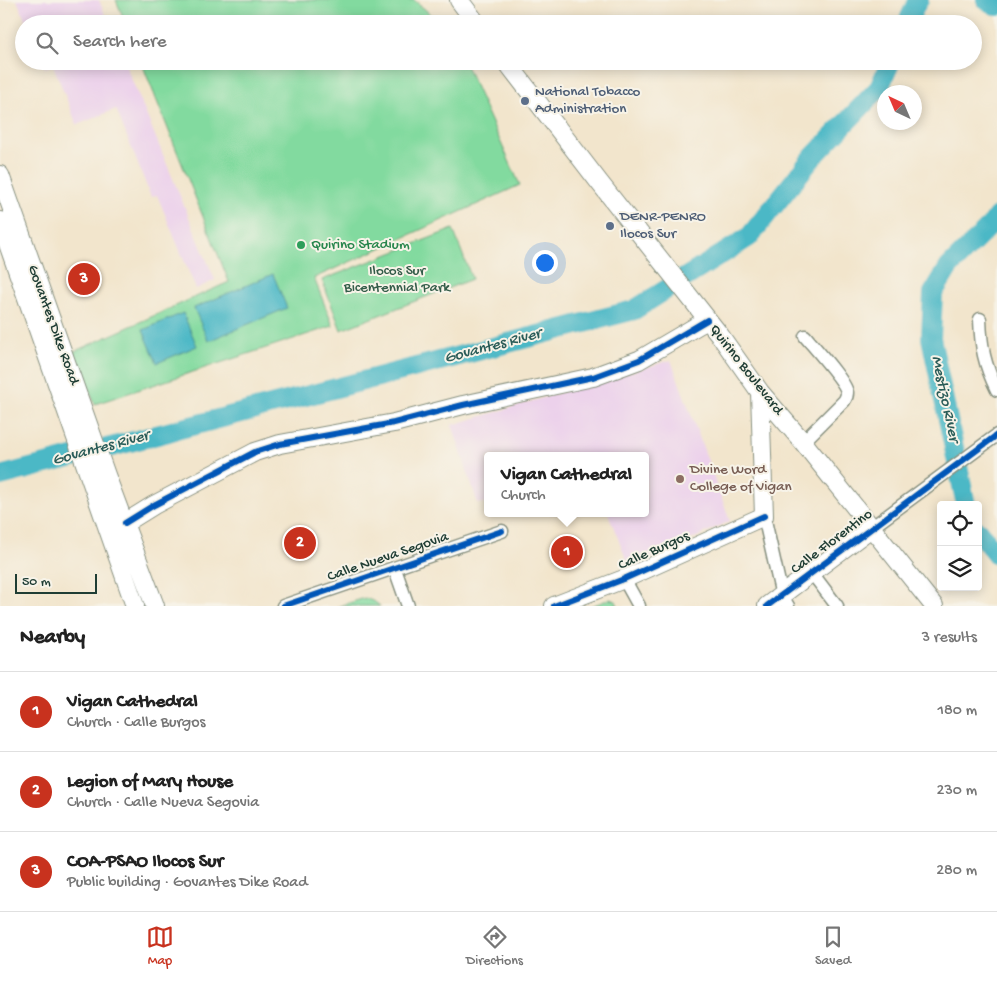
<!DOCTYPE html>
<meta charset="utf-8">
<style>
body{margin:0;font-family:"Gochi Hand",sans-serif;background:#f2f2f2;color:#222}
.controls{position:absolute;right:15px;bottom:15px;display:grid;overflow:hidden;border-radius:5px;box-shadow:0 2px 12px #0003}
.controls button{width:45px;height:45px;display:grid;place-items:center;padding:0;border:0;border-bottom:1px solid #e0e0e0;background:#fff;color:#222;font:25px sans-serif}
.compass{position:absolute;left:877px;top:85px;width:45px;height:45px;border-radius:50%;background:#fff;box-shadow:0 2px 12px #0003;rotate:316deg}
.scale{position:absolute;left:15px;bottom:12px;width:82px;box-sizing:border-box;padding-left:5px;border:2px solid #1f3d34;border-top:0;font-size:14px;line-height:18px;white-space:nowrap;color:#1f3d34;-webkit-text-stroke:4px #f7f3e8;paint-order:stroke}
.you{position:absolute;left:544px;top:262px;width:18px;height:18px;margin:-12px;border:4px solid #fff;border-radius:50%;background:#1a73e8;box-shadow:0 0 0 8px #1a73e833}
.badge{display:grid;place-items:center;width:32px;height:32px;border-radius:50%;background:#c8321e;color:#fff;font-size:16px;font-weight:700}
.pin{position:absolute;translate:-50% -50%;border:2px solid #fff;box-shadow:0 1px 5px #0006}
.popup{position:absolute;left:484px;top:452px;width:165px;height:65px;box-sizing:border-box;display:grid;place-content:center;border-radius:5px;background:#fff;filter:drop-shadow(0 1px 4px #0005);font-size:16px;white-space:nowrap;color:#767676}
.popup b{font-size:19px;color:#222}
.popup::after{content:'';position:absolute;left:50%;top:100%;margin-left:-10px;border:10px solid transparent;border-top-color:#fff}
.list{margin:0;padding:0;list-style:none}
h2{display:flex;justify-content:space-between;align-items:center;height:65px;margin:0;padding:0 20px;font-size:21px}
h2 small{font-size:16px;font-weight:400;color:#767676}
.list li{display:grid;grid-template-columns:32px 1fr auto;gap:15px;align-items:center;box-sizing:border-box;height:80px;padding:0 20px;border-top:1px solid #e0e0e0}
.list b{display:block;font-size:19px;white-space:nowrap}
.list p{margin:0;font-size:16px;white-space:nowrap;color:#767676}
.list em{font-size:16px;font-style:normal;color:#767676}
.icon{flex:none;width:28px;height:28px;fill:none;stroke:currentColor;stroke-width:2;stroke-linecap:round;stroke-linejoin:round}
.map{position:relative;flex:none;width:997px;height:606px;overflow:hidden}
.search{position:absolute;background:#fff;box-shadow:0 2px 12px #0003;left:15px;right:15px;top:15px;height:55px;display:flex;align-items:center;gap:12px;box-sizing:border-box;padding:0 18px;border-radius:28px;color:#767676;font-size:19px}
.sheet{height:305px;background:#fff}
nav{display:flex;justify-content:space-around;align-items:center;box-sizing:border-box;height:70px;border-top:1px solid #e0e0e0;background:#fff;font-size:14px;color:#767676}
nav a{display:grid;justify-items:center;gap:2px}
nav .on{color:#c8321e}
.map>svg:first-child{display:block}
</style>
<div class="map">
<svg width="997" height="606" viewBox="0 0 997 606">
<rect width="100%" height="100%" fill="#f7f3e8"/>
<filter id="ink" filterUnits="userSpaceOnUse"><feTurbulence type="fractalNoise" baseFrequency=".02" numOctaves="2"/><feDisplacementMap in="SourceGraphic" scale="10" xChannelSelector="R" yChannelSelector="G"/><feConvolveMatrix kernelMatrix="1 2 1 2 8 2 1 2 1" color-interpolation-filters="sRGB"/></filter>
<filter id="wash" filterUnits="userSpaceOnUse"><feTurbulence type="fractalNoise" baseFrequency=".0096" numOctaves="4" result="noise"/><feDisplacementMap in="SourceGraphic" scale="20" xChannelSelector="R" yChannelSelector="G"/><feGaussianBlur stdDeviation="1.12" result="paint"/><feColorMatrix in="noise" values="0 0 0 0 0 0 0 0 0 0 0 0 0 0 0 0 0 1.4 0 .05"/><feComposite in="paint" operator="in"/></filter>
<g filter="url(#wash)">
<rect width="100%" height="100%" fill="#f2e5cc"/>
<path fill="#ecd1eb" d="M17,0H99L109,24H27Z
M42,61H124L215,280L196,289L157,195L151,197L116,109L77,125L53,65L45,68Z
M671,360L730,521L630,569L608,513H646V456H488V502L478,504L452,425Z"/>
<path fill="#82da9f" stroke="#508c6a" d="M116,0H414L442,24H126Z
M141,61H464L520,185L314,278L333,326L95,404L73,352L229,282Z
M453,229L472,279L341,330L322,280Z
M365,598L375,602L380,606H339Z
M610,599L616,601L618,606H591Z"/>
<path fill="#4bb8c6" stroke="#357a7d" d="M273,274L287,308L208,341L194,308Z
M183,313L197,346L157,363L143,330Z"/>
<g fill="none" stroke-linecap="round" stroke-linejoin="round">
<path stroke="#4bb8c6" stroke-width="20" d="M986,0L997,6
M907,24L917,2L919,0
M0,476L634,310L749,237L813,157L879,88L891,61
M966,505L931,338L933,293L949,267L991,225L997,216
M978,531L997,555"/>
</g>
</g>
<g filter="url(#ink)">
<g fill="none" stroke-linecap="round" stroke-linejoin="round">
<g stroke="#889180" stroke-width="15">
<path id="street" d="M980,319C981,347 984,364 997,390
M803,442L844,401C846,398 847,397 847,393C847,383 813,346 805,336
M764,516L782,596L788,606
M871,528L997,435
M395,569L408,606
M812,573L837,606
M624,579L639,606
M283,606L502,531"/>
</g>
<g stroke="#889180" stroke-width="20">
<path id="secondary" d="M459,0L477,24
M506,61L599,182L719,334L760,392L803,442L934,606
M0,175L106,475L155,606
M0,221L135,606
M125,523L154,505L255,452L280,444L394,423L463,405L593,377L639,360L707,320
M554,606L624,579L764,516L760,392
M767,606L871,528"/>
</g>
<use href="#street" stroke="#fff" stroke-width="12"/>
<use href="#secondary" stroke="#fff" stroke-width="18"/>
<g stroke="#f7f3e8" stroke-width="9">
<path id="cycleway" d="M125,523L154,505L255,452L280,444L394,423L463,405L593,377L639,360L707,320
M283,606L502,531
M554,606L624,579L764,516
M767,606L997,435"/>
</g>
<use href="#cycleway" stroke="#0057b8" stroke-width="6"/>
</g>
</g>
<g fill="#5c6f8a" stroke="#f7f3e8" stroke-width="2">
<circle cx="525" cy="101" r="5"/>
<circle cx="610" cy="226" r="5"/>
</g>
<circle fill="#2e9e5b" stroke="#f7f3e8" stroke-width="2" cx="301" cy="245" r="5"/>
<circle fill="#8d6e63" stroke="#f7f3e8" stroke-width="2" cx="680" cy="479" r="5"/>
<g text-anchor="middle" dominant-baseline="central" stroke-width="4" stroke-linejoin="round" paint-order="stroke">
<g font-size="15" fill="#4e5e75" stroke="#f7f3e8" text-anchor="start">
<text x="535" y="92">National Tobacco<tspan x="535" dy="17">Administration</tspan></text>
<text x="620" y="217">DENR-PENRO<tspan x="620" dy="17">Ilocos Sur</tspan></text>
</g>
<g font-size="15" fill="#27864d" stroke="#f7f3e8" text-anchor="start">
<text x="311" y="245">Quirino Stadium</text>
</g>
<g font-size="15" fill="#335c49" stroke="#f7f3e8">
<text x="397" y="271">Ilocos Sur<tspan x="397" dy="17">Bicentennial Park</tspan></text>
</g>
<g font-size="15" fill="#1f3d34" stroke="#f7f3e8">
<text transform="translate(53 325) rotate(70)">Govantes Dike Road</text>
<text transform="translate(746 370) rotate(52)">Quirino Boulevard</text>
<text transform="translate(832 542) rotate(-37)">Calle Florentino</text>
<text transform="translate(654 551) rotate(-24)">Calle Burgos</text>
<text transform="translate(388 557) rotate(-19)">Calle Nueva Segovia</text>
</g>
<g font-size="15" fill="#785e54" stroke="#f7f3e8" text-anchor="start">
<text x="690" y="470">Divine Word<tspan x="690" dy="17">College of Vigan</tspan></text>
</g>
<g font-size="16" font-style="italic" fill="#2a5c58" stroke="#f7f3e8">
<text transform="translate(493 347) rotate(-15)">Govantes River</text>
<text transform="translate(944 399) rotate(78)">Mestizo River</text>
<text transform="translate(101 449) rotate(-15)">Govantes River</text>
</g>
</g>
</svg>
<div class="controls">
<button><svg class="icon" aria-label="locate" viewBox="0 0 24 24"><circle cx="12" cy="12" r="6"/><path d="M12 2v4M12 18v4M2 12h4M18 12h4"/></svg></button>
<button><svg class="icon" aria-label="layers" viewBox="0 0 24 24"><path d="M12 4l9 5-9 5-9-5zM3 14l9 5 9-5"/></svg></button>
</div>
<svg class="compass" viewBox="-18 -18 36 36"><path d="M0-13l5 13h-10z" fill="#e53935"/><path d="M0 13l5-13h-10z" fill="#767676"/></svg>
<div class="scale">50 m</div>
<div class="you"></div>
<div class="pin badge" style="left:567px;top:552px">1</div>
<div class="popup"><b>Vigan Cathedral</b>Church</div>
<div class="pin badge" style="left:300px;top:543px">2</div>
<div class="pin badge" style="left:84px;top:279px">3</div>
<div class="search"><svg class="icon" aria-label="search" viewBox="0 0 24 24"><circle cx="10" cy="10" r="6"/><path d="M15 15l6 6"/></svg>Search here</div>
</div>
<section class="sheet">
<h2>Nearby<small>3 results</small></h2>
<ul class="list">
<li><span class="badge">1</span><div><b>Vigan Cathedral</b><p>Church · Calle Burgos</p></div><em>180 m</em></li>
<li><span class="badge">2</span><div><b>Legion of Mary House</b><p>Church · Calle Nueva Segovia</p></div><em>230 m</em></li>
<li><span class="badge">3</span><div><b>COA-PSAO Ilocos Sur</b><p>Public building · Govantes Dike Road</p></div><em>280 m</em></li>
</ul>
</section>
<nav>
<a class="on"><svg class="icon" aria-label="map" viewBox="0 0 24 24"><path d="M3 6l6-2 6 2 6-2v14l-6 2-6-2-6 2zM9 4v14M15 6v14"/></svg>Map</a>
<a><svg class="icon" aria-label="directions" viewBox="0 0 24 24"><path d="M12 3l9 9-9 9-9-9zM9 14v-3h6M13 9l2 2-2 2"/></svg>Directions</a>
<a><svg class="icon" aria-label="saved" viewBox="0 0 24 24"><path d="M7 4h10v16l-5-4-5 4z"/></svg>Saved</a>
</nav>
